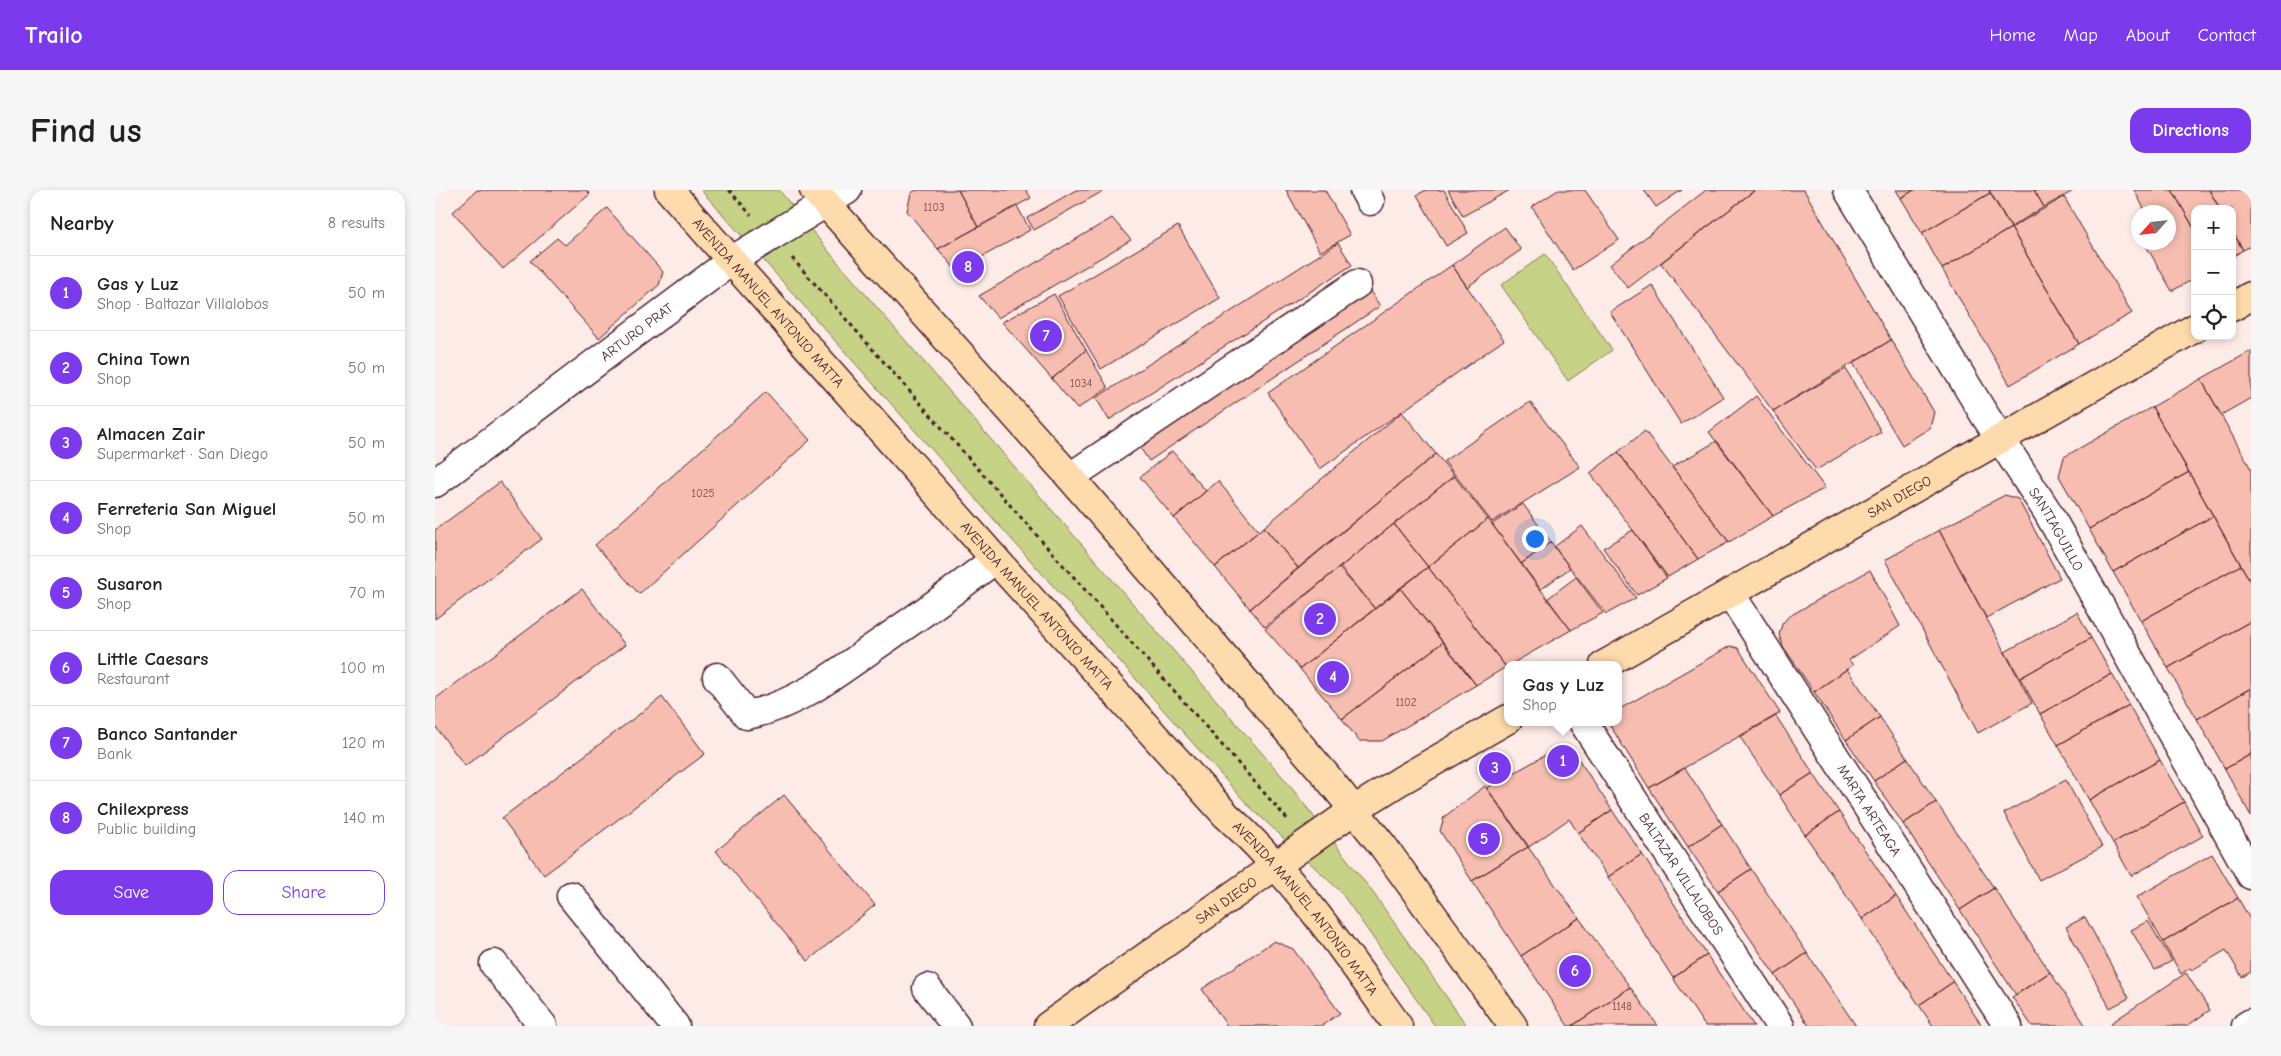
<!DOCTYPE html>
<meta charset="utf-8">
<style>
body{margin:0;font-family:"Comic Neue",sans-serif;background:#f6f6f6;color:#222}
.controls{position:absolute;right:15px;top:15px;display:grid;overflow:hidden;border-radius:10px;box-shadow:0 2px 8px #0003}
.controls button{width:45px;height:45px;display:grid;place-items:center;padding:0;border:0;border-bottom:1px solid #e0e0e0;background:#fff;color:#222;font:25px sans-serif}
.compass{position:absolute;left:1696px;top:15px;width:45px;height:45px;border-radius:50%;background:#fff;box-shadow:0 2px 8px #0003;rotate:243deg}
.you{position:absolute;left:1099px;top:348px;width:18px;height:18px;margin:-12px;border:4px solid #fff;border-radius:50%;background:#1a73e8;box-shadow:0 0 0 8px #1a73e833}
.badge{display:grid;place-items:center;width:32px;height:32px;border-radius:50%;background:#7c3aed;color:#fff;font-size:16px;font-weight:700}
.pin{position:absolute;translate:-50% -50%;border:2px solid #fff;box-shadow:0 1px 5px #0006}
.popup{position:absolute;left:1069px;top:471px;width:118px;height:65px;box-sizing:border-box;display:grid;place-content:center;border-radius:10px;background:#fff;filter:drop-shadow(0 1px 4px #0005);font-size:16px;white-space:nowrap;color:#767676}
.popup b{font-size:19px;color:#222}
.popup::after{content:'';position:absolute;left:50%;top:100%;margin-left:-10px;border:10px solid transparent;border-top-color:#fff}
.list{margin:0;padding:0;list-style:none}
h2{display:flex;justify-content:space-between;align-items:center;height:65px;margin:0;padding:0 20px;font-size:21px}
h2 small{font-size:16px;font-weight:400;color:#767676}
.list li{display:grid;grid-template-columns:32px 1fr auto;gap:15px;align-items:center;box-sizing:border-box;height:75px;padding:0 20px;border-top:1px solid #e0e0e0}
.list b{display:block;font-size:19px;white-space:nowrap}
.list p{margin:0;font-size:16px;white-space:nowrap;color:#767676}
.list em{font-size:16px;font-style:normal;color:#767676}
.actions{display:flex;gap:10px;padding:15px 20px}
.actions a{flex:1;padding:11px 0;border:1px solid #7c3aed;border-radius:15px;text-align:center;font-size:18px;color:#7c3aed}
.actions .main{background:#7c3aed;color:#fff}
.icon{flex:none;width:28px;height:28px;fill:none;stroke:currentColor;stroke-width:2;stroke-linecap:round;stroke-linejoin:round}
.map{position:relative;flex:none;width:1816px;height:836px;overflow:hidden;border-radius:15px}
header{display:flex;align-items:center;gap:30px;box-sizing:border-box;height:70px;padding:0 25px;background:#7c3aed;color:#fff}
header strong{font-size:24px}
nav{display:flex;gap:28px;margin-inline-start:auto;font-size:18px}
.intro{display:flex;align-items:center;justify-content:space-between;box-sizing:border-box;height:120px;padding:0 30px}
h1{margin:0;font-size:35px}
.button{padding:12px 22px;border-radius:15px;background:#7c3aed;color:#fff;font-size:18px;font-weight:700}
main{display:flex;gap:30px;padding:0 30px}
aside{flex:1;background:#fff;border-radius:15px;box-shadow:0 2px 8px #0003}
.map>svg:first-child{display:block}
</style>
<header>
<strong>Trailo</strong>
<nav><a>Home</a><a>Map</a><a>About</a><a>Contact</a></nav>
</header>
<div class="intro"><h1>Find us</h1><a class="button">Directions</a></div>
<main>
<aside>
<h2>Nearby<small>8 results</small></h2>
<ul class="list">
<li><span class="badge">1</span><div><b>Gas y Luz</b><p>Shop · Baltazar Villalobos</p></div><em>50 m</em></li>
<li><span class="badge">2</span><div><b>China Town</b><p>Shop</p></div><em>50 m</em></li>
<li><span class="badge">3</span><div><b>Almacen Zair</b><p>Supermarket · San Diego</p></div><em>50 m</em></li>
<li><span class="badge">4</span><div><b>Ferreteria San Miguel</b><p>Shop</p></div><em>50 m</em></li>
<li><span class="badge">5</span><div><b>Susaron</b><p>Shop</p></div><em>70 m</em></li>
<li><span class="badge">6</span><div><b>Little Caesars</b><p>Restaurant</p></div><em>100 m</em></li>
<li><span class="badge">7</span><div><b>Banco Santander</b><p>Bank</p></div><em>120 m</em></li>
<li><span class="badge">8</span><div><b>Chilexpress</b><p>Public building</p></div><em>140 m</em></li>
</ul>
<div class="actions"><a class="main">Save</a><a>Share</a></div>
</aside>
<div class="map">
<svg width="1816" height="836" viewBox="0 0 1816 836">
<rect width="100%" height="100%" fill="#fdebe7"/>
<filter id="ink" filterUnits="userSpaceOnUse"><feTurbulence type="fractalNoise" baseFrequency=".02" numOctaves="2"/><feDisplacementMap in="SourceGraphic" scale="10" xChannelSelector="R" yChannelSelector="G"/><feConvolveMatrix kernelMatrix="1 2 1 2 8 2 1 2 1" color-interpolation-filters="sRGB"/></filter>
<g filter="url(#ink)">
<path fill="#c6d387" stroke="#887959" d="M266,0H344L400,69L852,592L936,700L1032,836H1000L905,701L812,614Z
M1110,64L1177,160L1133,191L1066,95Z"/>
<path fill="#f7bdb0" stroke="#4a1f2b" d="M42,0H151L155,4L68,79L18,22Z
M482,0H523L543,37L503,59L472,21L476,3Z
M523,0H591L596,8L543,37Z
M641,0H670L599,40L592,28Z
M851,0H890L915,45L885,62Z
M991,0H1009L1033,43L1011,56L982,5Z
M1013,0H1075L1028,26Z
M1123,0H1150L1184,50L1138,80L1097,17Z
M1209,0H1247L1221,17Z
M1271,0H1320L1193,98L1175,75Z
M1320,0H1369L1456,150L1338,221L1226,73Z
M1461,0H1479L1466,8Z
M1479,0H1554L1555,3L1487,43L1466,8Z
M1554,0H1599L1609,17L1576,37Z
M1599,0H1640L1609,17Z
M1699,0H1737L1760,40V88L1737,101L1709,52H1734V22H1711Z
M1737,0H1774L1785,19H1760V40Z
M1774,0H1816V56L1808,60L1797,41V19H1785Z
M1555,3L1576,38L1507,79L1487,43Z
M1629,7L1697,123L1644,154L1576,38Z
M582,16L595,40L522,81L503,59Z
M172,18L228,82L224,95L164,148L95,71L122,48L130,55Z
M677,28L696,50L563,128L544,106Z
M743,36L785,108L666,179L623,106Z
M1070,37L1086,60L1032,97L1017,75Z
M1576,38L1644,154L1575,195L1507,79Z
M1797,41L1808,60L1797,67Z
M903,53L917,75L674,230L661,208Z
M1017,75L1069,150L885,279L833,203Z
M931,95L945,116L714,271L700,250Z
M1217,95L1288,207L1246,234L1175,122Z
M619,104L651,160L617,189L567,132Z
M1456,150L1499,222L1495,238L1467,255L1418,173Z
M651,160L673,198L642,219L617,189Z
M1816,161V208L1786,225L1766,189Z
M1411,179L1446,242L1381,280L1338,221Z
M1766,189L1816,279V393L1717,217Z
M331,202L375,250L204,404L160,355Z
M1321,206L1390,298L1338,326L1274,242Z
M1095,212L1145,277L1057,332L1009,271Z
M1717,217L1754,282L1654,339L1624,286L1629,267Z
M967,222L1001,264L863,378L829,337Z
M1210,241L1237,277L1294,352L1263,369L1183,262Z
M1282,251L1338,326L1294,352L1237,277Z
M737,261L771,301L739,328L705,287Z
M1183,262L1263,369L1233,387L1155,283Z
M1001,264L1019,286L830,437L815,419Z
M1754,282L1778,326L1678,382L1654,339Z
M1019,286L1053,329L993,377L959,334Z
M783,291L824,341L780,377L739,328Z
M65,292L107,349L0,429V340Z
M1570,305L1583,309L1625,388L1551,428L1504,340Z
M1088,314L1116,352L1086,374L1057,334Z
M1778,326L1806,375L1706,431L1678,382Z
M1053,329L1136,440L1071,477L993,377Z
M959,334L993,377L940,419L905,377Z
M1147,336L1201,408L1171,424L1119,357Z
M829,337L863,378L815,419L780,377Z
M1198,340L1232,388L1202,405L1168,358Z
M1504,340L1597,513L1543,543L1450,370Z
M1116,352L1135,378L1105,400L1086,374Z
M1806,375L1816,393V431L1733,478L1706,431Z
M993,377L1071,477L1041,495L965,398Z
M904,378L940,419L865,479L830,439Z
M1435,380L1465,436L1414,470L1418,475L1379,502L1348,456L1344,445L1347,434L1353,427Z
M1141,387L1168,423L1136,440L1112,409Z
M965,398L1008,452L907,529L865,479Z
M147,399L190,455L30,576L0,536V509Z
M1642,422L1656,448L1585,488L1570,462Z
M1816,431V498L1762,529L1733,478Z
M1656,448L1677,484L1605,524L1585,488Z
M1008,452L1041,495L947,551H924L907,529Z
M1295,456L1303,458L1345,523L1214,598L1173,532H1183V520Z
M1412,479L1445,527L1411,550L1379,502Z
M1677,484L1694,515L1623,555L1605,524Z
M1816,498V564L1790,579L1762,529Z
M227,507L270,564L109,685L67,628Z
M1694,515L1725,570L1654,610L1623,555Z
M1341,526L1378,583L1344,605L1305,547Z
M1445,527L1472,568L1439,591L1411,550Z
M1123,558L1138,561L1177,620L1143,643L1134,629L1094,657L1052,598Z
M1816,564V626L1790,579Z
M1472,568L1501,612L1468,634L1439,591Z
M1725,570L1749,612L1678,653L1654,610Z
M1250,578L1287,634L1253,657L1214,598Z
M1378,583L1404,622L1370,645L1344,605Z
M1631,590L1667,657L1604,690L1569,623Z
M1050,596L1093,657L1037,691L1005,641L1009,627Z
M349,605L440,715L373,771L281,661Z
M1501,612L1559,698L1525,720L1468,634Z
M1749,612L1768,646L1696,686L1678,653Z
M1177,620L1207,664L1173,687L1143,643Z
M1404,622L1461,706L1427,729L1370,645Z
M1287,634L1316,679L1283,701L1253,657Z
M1093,657L1144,728L1086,766L1037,691Z
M1207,664L1272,765L1238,788L1173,687Z
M1777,664L1803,708L1728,752L1702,707Z
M1316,679L1372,763L1340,785L1283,701Z
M1559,698L1615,782L1581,805L1525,720Z
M1461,706L1518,792L1484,815L1427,729Z
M1803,708L1816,731V782L1807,787L1791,760L1757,780L1755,778L1746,784L1728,752Z
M1650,727L1694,808L1675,818L1631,737Z
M1144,728L1195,797L1137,836H1133L1086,766Z
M1713,731L1737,771L1720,780L1696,740Z
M839,751L858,759L905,823L886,836H792L767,799Z
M1372,763L1421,836H1374L1340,785Z
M1272,765L1319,836H1270L1238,788Z
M1615,782L1651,836H1597L1577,807Z
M1751,783L1775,820L1752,836H1678L1676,833Z
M1518,792L1547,836H1498L1484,815Z
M1195,797L1223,836H1137Z"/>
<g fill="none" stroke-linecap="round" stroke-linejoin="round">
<g stroke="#4a1f2b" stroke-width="31">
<g id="minor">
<path d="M929,0L935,11"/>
<path id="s1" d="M1413,0L1549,224L1612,321L1816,685"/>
<path d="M635,287L922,94"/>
<path id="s2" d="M0,293L296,71L412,0"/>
<path id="s3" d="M1295,403L1573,836"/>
<path d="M282,487L312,525C360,516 399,485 439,457C480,429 521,400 560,369"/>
<path id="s4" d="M1148,532L1345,836"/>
<path d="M136,706L240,836"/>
<path d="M59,774L108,836"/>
<path d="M492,798L521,836"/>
<path d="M1811,836L1816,833"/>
</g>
</g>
<g stroke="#4a1f2b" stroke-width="31">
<g id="major">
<path id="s5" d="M234,0L560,369L791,625C859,687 910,762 963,836"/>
<path d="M379,0L635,287L889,583L948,656L1078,836"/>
<path d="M1797,117L1816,106"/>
<path id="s6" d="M1169,475L1760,138"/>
<path id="s7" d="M613,836L919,620L965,591L1073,529"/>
</g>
</g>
<path stroke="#4a1f2b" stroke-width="3" stroke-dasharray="4 4" stroke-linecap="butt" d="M294,0L316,25
M357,68L854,631"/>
<use href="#minor" stroke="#fff" stroke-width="28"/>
<use href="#major" stroke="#fedbac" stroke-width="28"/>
</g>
</g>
<g text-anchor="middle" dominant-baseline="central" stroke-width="4" stroke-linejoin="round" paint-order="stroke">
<g font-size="11" fill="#75464c">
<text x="499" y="17">1103</text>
<text x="646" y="193">1034</text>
<text x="268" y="303">1025</text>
<text x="971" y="512">1102</text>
<text x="1187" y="816">1148</text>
</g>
<g font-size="14" fill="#4a1f2b" stroke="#fff">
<text stroke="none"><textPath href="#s5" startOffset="150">AVENIDA MANUEL ANTONIO MATTA</textPath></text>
<text stroke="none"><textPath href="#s2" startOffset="252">ARTURO PRAT</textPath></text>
<text stroke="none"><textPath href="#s6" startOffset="340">SAN DIEGO</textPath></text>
<text stroke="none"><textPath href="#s1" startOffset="398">SANTIAGUILLO</textPath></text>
<text stroke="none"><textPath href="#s5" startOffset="555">AVENIDA MANUEL ANTONIO MATTA</textPath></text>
<text stroke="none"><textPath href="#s3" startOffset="258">MARTA ARTEAGA</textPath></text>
<text stroke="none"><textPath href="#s4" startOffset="181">BALTAZAR VILLALOBOS</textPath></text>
<text stroke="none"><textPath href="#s7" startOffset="218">SAN DIEGO</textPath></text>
<text stroke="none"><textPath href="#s5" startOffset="960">AVENIDA MANUEL ANTONIO MATTA</textPath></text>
</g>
</g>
</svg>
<div class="controls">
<button>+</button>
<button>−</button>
<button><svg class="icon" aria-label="locate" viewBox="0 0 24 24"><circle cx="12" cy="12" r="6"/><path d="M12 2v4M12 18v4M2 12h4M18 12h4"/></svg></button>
</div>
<svg class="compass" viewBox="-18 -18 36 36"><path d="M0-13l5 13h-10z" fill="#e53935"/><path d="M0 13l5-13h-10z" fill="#767676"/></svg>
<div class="you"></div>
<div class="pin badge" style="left:1128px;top:571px">1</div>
<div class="popup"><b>Gas y Luz</b>Shop</div>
<div class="pin badge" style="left:885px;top:429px">2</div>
<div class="pin badge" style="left:1060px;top:578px">3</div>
<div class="pin badge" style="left:898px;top:487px">4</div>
<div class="pin badge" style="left:1049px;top:649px">5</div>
<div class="pin badge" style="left:1140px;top:781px">6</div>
<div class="pin badge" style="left:611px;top:146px">7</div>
<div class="pin badge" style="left:533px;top:77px">8</div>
</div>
</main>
